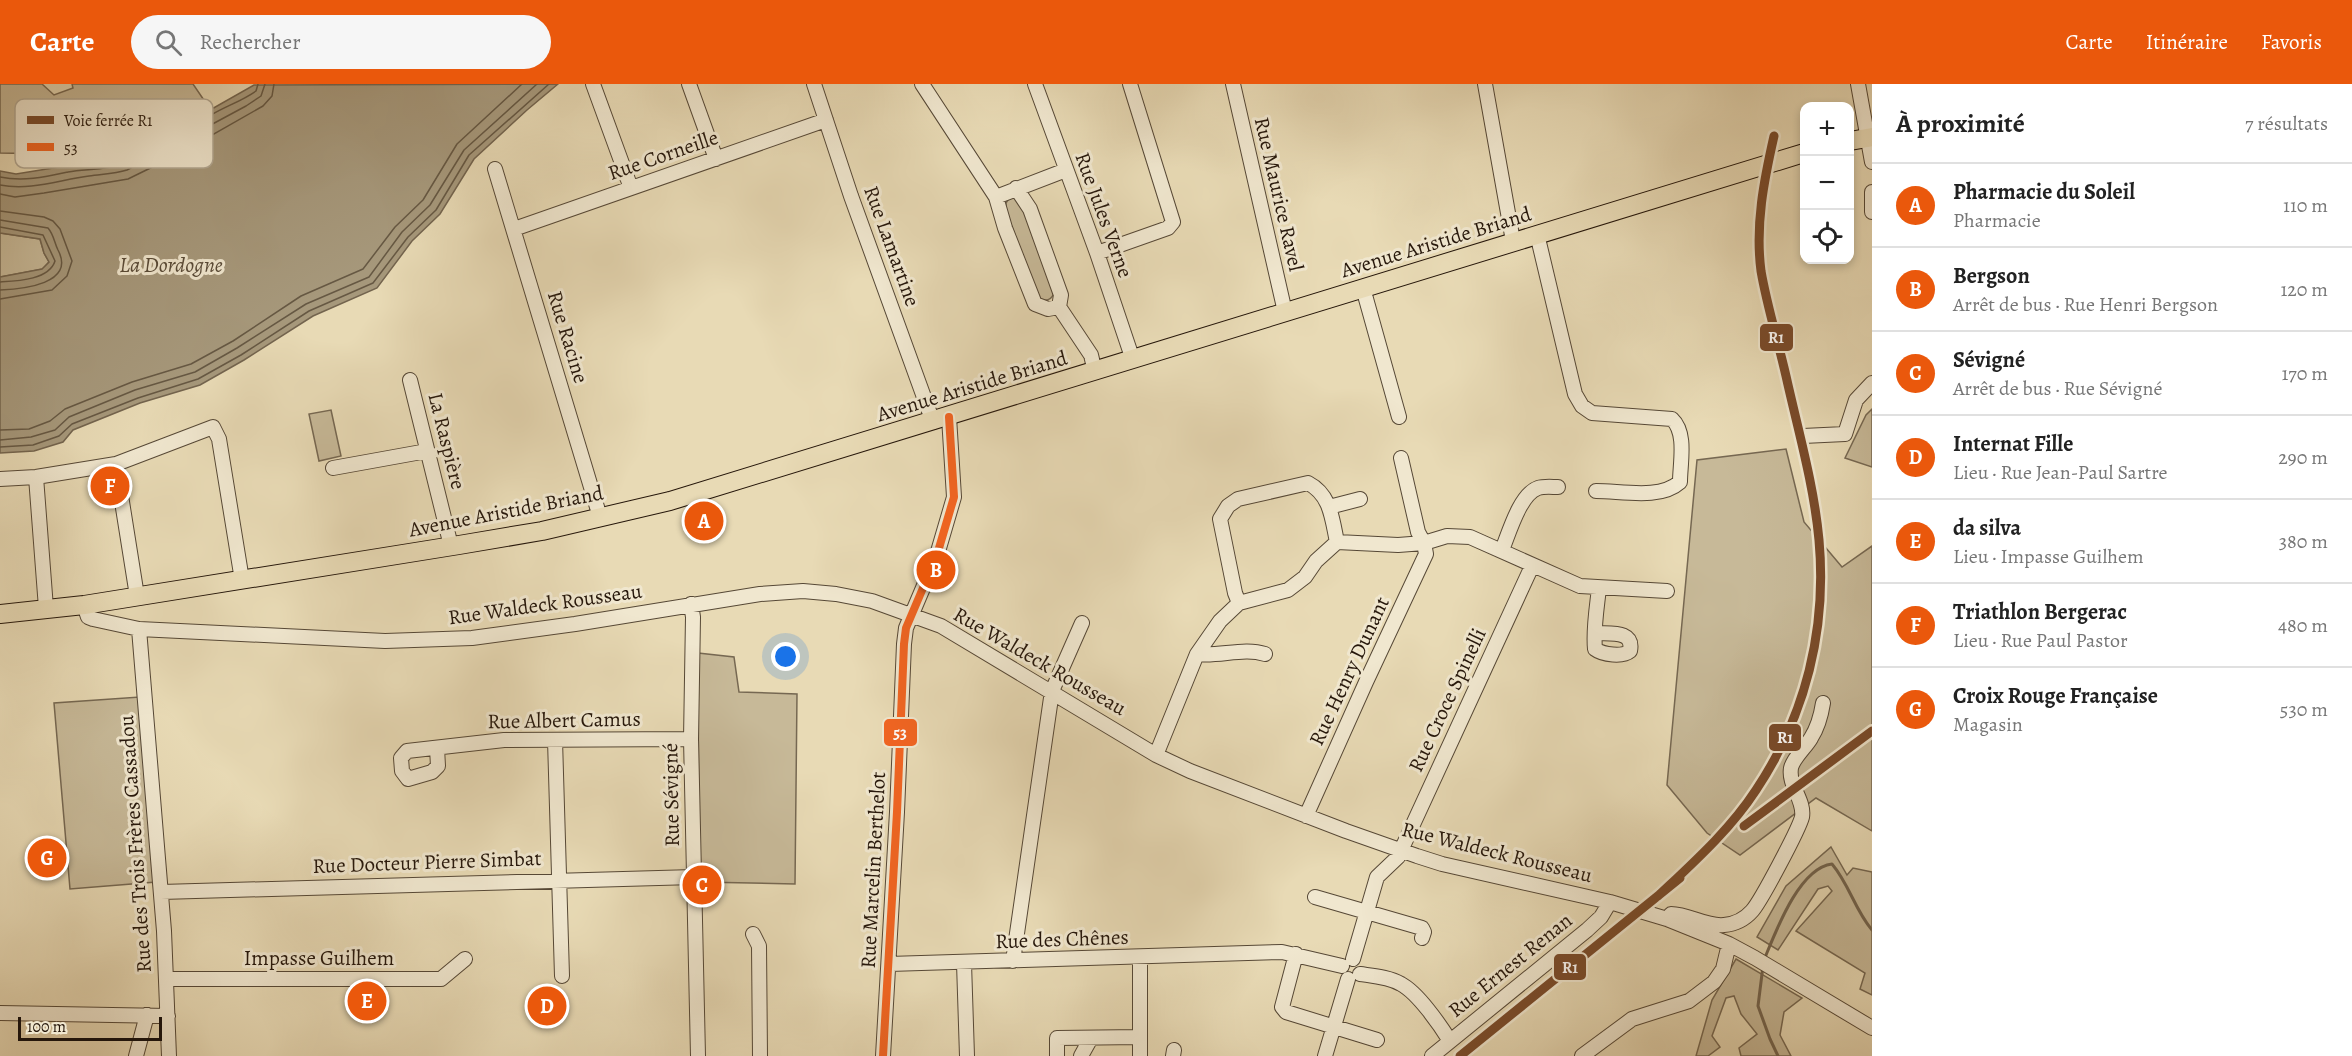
<!DOCTYPE html>
<html lang="fr">
<meta charset="utf-8">
<style>
body{margin:0;font-family:Alegreya,serif;background:#f6f6f6;color:#222}
.controls{position:absolute;right:18px;top:18px;display:grid;overflow:hidden;border-radius:12px;box-shadow:0 3px 9px #0003}
.controls button{width:54px;height:54px;display:grid;place-items:center;padding:0;border:0;border-bottom:2px solid #e0e0e0;background:#fff;color:#222;font:30px sans-serif}
.scale{position:absolute;left:18px;bottom:15px;width:144px;box-sizing:border-box;padding-left:6px;border:3px solid #26170b;border-top:0;font-size:16px;line-height:21px;white-space:nowrap;color:#26170b;-webkit-text-stroke:4px #f0e7cf;paint-order:stroke}
.you{position:absolute;left:786px;top:573px;width:21px;height:21px;margin:-15px;border:4px solid #fff;border-radius:50%;background:#1a73e8;box-shadow:0 0 0 9px #1a73e833}
.badge{display:grid;place-items:center;width:39px;height:39px;border-radius:50%;background:#ea580c;color:#fff;font-size:20px;font-weight:700}
.pin{position:absolute;translate:-50% -50%;border:3px solid #fff;box-shadow:0 2px 6px #0006}
.list{margin:0;padding:0;list-style:none}
h2{display:flex;justify-content:space-between;align-items:center;height:78px;margin:0;padding:0 24px;font-size:26px}
h2 small{font-size:20px;font-weight:400;color:#767676}
.list li{display:grid;grid-template-columns:39px 1fr auto;gap:18px;align-items:center;box-sizing:border-box;height:84px;padding:0 24px;border-top:2px solid #e0e0e0}
.list b{display:block;font-size:22px;white-space:nowrap}
.list p{margin:0;font-size:20px;white-space:nowrap;color:#767676}
.list em{font-size:20px;font-style:normal;color:#767676}
.icon{flex:none;width:33px;height:33px;fill:none;stroke:currentColor;stroke-width:2;stroke-linecap:round;stroke-linejoin:round}
.map{position:relative;flex:none;width:1872px;height:972px;overflow:hidden}
header{display:flex;align-items:center;gap:36px;box-sizing:border-box;height:84px;padding:0 30px;background:#ea580c;color:#fff}
header strong{font-size:28px}
nav{display:flex;gap:33px;margin-inline-start:auto;font-size:21px}
.search{width:420px;height:54px;background:#f6f6f6;display:flex;align-items:center;gap:15px;box-sizing:border-box;padding:0 21px;border-radius:33px;color:#767676;font-size:22px}
main{display:flex}
aside{flex:1;background:#fff}
.map>svg:first-child{display:block}
</style>
<header>
<strong>Carte</strong>
<div class="search"><svg class="icon" aria-label="search" viewBox="0 0 24 24"><circle cx="10" cy="10" r="6"/><path d="M15 15l6 6"/></svg>Rechercher</div>
<nav><a>Carte</a><a>Itinéraire</a><a>Favoris</a></nav>
</header>
<main>
<div class="map">
<svg width="1872" height="972" viewBox="0 0 1872 972">
<rect width="100%" height="100%" fill="#e8dab5"/>
<filter id="stains"><feTurbulence type="fractalNoise" baseFrequency=".00333" numOctaves="4"/><feColorMatrix values="0 0 0 0 .2 0 0 0 0 .09 0 0 0 0 .02 0 0 0 .5 -.17"/></filter>
<radialGradient id="worn" r=".72"><stop offset=".6" stop-color="#630" stop-opacity="0"/><stop offset="1" stop-color="#630" stop-opacity=".3"/></radialGradient>
<path fill="#c7b998" stroke="#766852" stroke-width="1.5" d="M0,0H42L54,11L73,4L72,0H193L210,25L168,45L51,70L0,69Z
M1014,112L1021,115L1054,207C1053,216 1045,219 1038,213L1006,127V119L1009,114Z
M0,149L40,155L44,169L49,178L43,185L0,193Z
M1872,325V383L1845,374L1866,331Z
M331,326L341,372L319,377L309,330Z
M1786,365L1804,438L1842,483L1872,462V747L1816,714L1740,771L1707,749L1667,701L1697,376Z
M698,569L734,573L739,608L797,610L795,800L699,798Z
M140,613L156,798L70,805L54,619Z
M1831,763L1847,791L1853,784L1872,788V911L1860,905L1865,889L1796,847L1832,807L1828,802L1818,805L1778,866L1757,853L1786,802Z
M1736,875L1802,914L1784,928L1780,951L1791,972H1741L1739,964L1757,950L1741,930L1734,912L1726,914L1712,952L1720,963L1708,972H1696L1712,916Z"/>
<path fill="#a6987b" stroke="#73644e" stroke-width="1.5" d="M558,0L527,26L474,75L440,130L412,157L377,204L313,232L244,276L200,301L140,319L73,346L63,358L34,367L0,369V193L42,185L49,178L44,169L40,155L0,149V87L16,90L90,78H107L121,74L166,51L254,1Z"/>
<g fill="none" stroke-linecap="round" stroke-linejoin="round">
<path stroke="#665843" stroke-width="1.5" d="M0,93C23,98 45,93 68,88C86,85 106,86 123,80C154,68 183,48 211,31C226,22 242,17 256,7L258,0
M0,101C30,107 59,96 89,92C102,90 114,90 127,86L246,22L261,12L265,0
M0,110L15,113L44,109L128,95L177,71L263,22L272,12L274,0
M0,127L44,133L53,137L60,145L72,177L67,192L52,206L0,215
M0,136L48,144C54,151 54,158 58,166C76,200 23,205 0,206
M0,143L43,151L55,177C49,196 17,197 0,198
M0,346L29,345L50,337L65,325L132,298L191,280L233,257L301,212L363,185L395,143L423,116L457,60L522,0
M0,356L31,353L55,346L69,333L135,306L195,288L237,264L306,220L369,193L402,148L430,121L464,66L537,0
M0,363L33,361L59,352L72,340L138,314L198,295L241,271L309,227L373,199L408,153L436,126L469,71L549,0"/>
<path stroke="#73644e" stroke-width="3" d="M1764,876C1776,847 1799,784 1832,780C1849,800 1855,826 1872,846
M1763,882L1758,922L1770,955L1778,972"/>
<g stroke="#564836" stroke-width="16">
<path id="minor" d="M593,0L631,104
M689,0L716,75
M814,0L851,112L933,338
M922,0L996,113L1066,86
M1035,0L1097,169L1133,276
M1233,0L1285,228
M1485,0L1513,157
M1858,0L1872,78
M495,85L600,433
M1016,104L1030,125L1061,211L1059,223
M1872,108V128
M996,113L1005,144L1035,220L1048,225L1059,223L1091,271L1095,288
M514,145L826,36
M1537,150L1575,310L1582,322L1592,329L1672,335C1687,349 1680,379 1680,398C1660,416 1622,407 1596,407
M1097,169L1168,144L1173,138L1130,0
M1363,204L1399,333
M410,296L451,462
M1803,352L1845,350L1856,316L1872,299
M116,380L137,512
M333,384L427,367
M36,393L46,524
M0,395L36,393L116,380L213,343L219,355L242,496
M1329,423L1360,415
M1502,466C1509,449 1520,410 1538,404C1544,402 1552,403 1558,403
M1239,519L1235,509L1220,435L1228,422L1238,415L1308,399C1331,411 1332,435 1337,458
M691,520L693,533L691,655L698,972
M84,521L88,533L93,535L139,545L385,557L472,554L575,540L760,510L803,507L836,510L872,517L941,542L1156,671L1190,687L1346,747L1417,772L1442,780L1610,818L1667,835L1729,860L1755,874L1872,944
M139,545L164,847L169,972
M1596,549C1611,550 1634,546 1630,567C1623,573 1603,571 1595,565C1593,545 1597,523 1599,504
M1197,570C1219,573 1244,563 1265,570
M555,656L562,892
M437,664L438,682L432,688L408,695L402,687L401,674L407,667L504,656L691,655
M1156,671L1197,570L1220,537L1239,519L1288,506L1305,493L1316,477L1337,458L1398,461L1424,459L1447,452L1470,453L1580,502L1667,507
M1306,732L1366,598L1426,470L1424,459L1418,448L1401,374
M161,808L694,793
M1315,813L1422,844L1424,848L1422,854
M1667,835L1671,830C1689,830 1706,843 1724,841C1736,840 1744,836 1752,827C1761,817 1799,745 1802,733C1805,716 1788,702 1791,684C1793,674 1806,663 1811,654C1818,643 1821,632 1823,619
M753,850L759,862L760,972
M1296,870L1282,923L1286,928L1377,956
M1140,874V972
M1353,875L1377,793L1398,773L1532,482
M1013,877L1052,607L1082,539
M964,879L967,972
M889,880L1282,868L1342,882
M1360,890C1374,892 1389,893 1401,900C1418,909 1440,941 1450,957
M167,895H441L465,875
M0,929L168,932
M136,972L147,931
M883,972L897,728L904,560L906,544L937,471L954,413L949,333
M1057,972V954L1140,953
M1081,972L1091,954
M1173,972L1174,966
M1325,972L1348,895
M1432,972L1587,846L1601,833L1610,818
M1582,972L1632,935L1689,917L1714,898L1723,885L1729,860"/>
</g>
<g stroke="#26170b" stroke-width="20">
<path id="major" d="M1850,57L1872,53
M0,530L84,521L459,461L542,447L670,417L1804,69"/>
</g>
<use href="#minor" stroke="#f0e7cf" stroke-width="14"/>
<use href="#major" stroke="#e8dab5" stroke-width="18"/>
<g stroke="#26170b" stroke-width="5">
<path id="rail" d="M1658,812C1693,779 1730,746 1756,706C1806,631 1827,545 1819,456C1814,401 1798,346 1786,292C1778,257 1767,222 1761,187C1755,141 1764,96 1774,52"/>
</g>
<use href="#rail" stroke="#f0e7cf" stroke-width="3" stroke-dasharray="9" stroke-linecap="butt"/>
<g stroke="#f0e7cf" stroke-width="12">
<path id="bus-1" d="M883,972L897,728L904,560L906,544L937,471L954,413L949,333"/>
</g>
<use href="#bus-1" stroke="#f26522" stroke-width="8"/>
<g stroke="#f0e7cf" stroke-width="14">
<path id="rail-1" d="M1744,742L1872,647
M1658,812C1693,779 1730,746 1756,706C1806,631 1827,545 1819,456C1814,401 1798,346 1786,292C1778,257 1767,222 1761,187C1755,141 1764,96 1774,52
M1460,972L1680,794"/>
</g>
<use href="#rail-1" stroke="#7a4b2a" stroke-width="9"/>
</g>
<g text-anchor="middle" dominant-baseline="central" stroke-width="6" stroke-linejoin="round" paint-order="stroke">
<g font-size="21" fill="#26170b" stroke="#f0e7cf">
<text transform="translate(663 71) rotate(-19)">Rue Corneille</text>
<text transform="translate(1279 110) rotate(77)">Rue Maurice Ravel</text>
<text transform="translate(1104 131) rotate(70)">Rue Jules Verne</text>
<text transform="translate(1436 158) rotate(-17)">Avenue Aristide Briand</text>
<text transform="translate(892 162) rotate(70)">Rue Lamartine</text>
<text transform="translate(568 253) rotate(73)">Rue Racine</text>
<text transform="translate(972 302) rotate(-17)">Avenue Aristide Briand</text>
<text transform="translate(447 357) rotate(76)">La Raspière</text>
<text transform="translate(506 427) rotate(-11)">Avenue Aristide Briand</text>
<text transform="translate(545 520) rotate(-8)">Rue Waldeck Rousseau</text>
<text transform="translate(1040 577) rotate(30)">Rue Waldeck Rousseau</text>
<text transform="translate(1349 587) rotate(-65)">Rue Henry Dunant</text>
<text transform="translate(1447 616) rotate(-65)">Rue Croce Spinelli</text>
<text transform="translate(564 636) rotate(-1)">Rue Albert Camus</text>
<text transform="translate(671 711) rotate(-91)">Rue Sévigné</text>
<text transform="translate(135 760) rotate(-94)">Rue des Trois Frères Cassadou</text>
<text transform="translate(1497 768) rotate(14)">Rue Waldeck Rousseau</text>
<text transform="translate(427 778) rotate(-2)">Rue Docteur Pierre Simbat</text>
<text transform="translate(873 786) rotate(-87)">Rue Marcelin Berthelot</text>
<text transform="translate(1062 855) rotate(-2)">Rue des Chênes</text>
<text x="319" y="874">Impasse Guilhem</text>
<text transform="translate(1510 881) rotate(-39)">Rue Ernest Renan</text>
</g>
<g font-size="22" font-style="italic" fill="#594b38" stroke="#f0e7cf">
<text x="171" y="181">La Dordogne</text>
</g>
</g>
<rect x="15" y="15" width="198" height="69" rx="9" fill="#f0e7cf" stroke="#b3a994" stroke-width="1.5"/>
<rect x="27" y="32" width="27" height="8" fill="#7a4b2a"/>
<rect x="27" y="59" width="27" height="8" fill="#f26522"/>
<g font-size="16" fill="#26170b">
<text x="64" y="42">Voie ferrée R1</text>
<text x="64" y="69">53</text>
</g>
<g stroke="#f0e7cf" stroke-width="2">
<rect x="1759" y="239" width="35" height="29" rx="6" fill="#7a4b2a"/>
<rect x="883" y="634" width="35" height="29" rx="6" fill="#f26522"/>
<rect x="1768" y="639" width="34" height="29" rx="6" fill="#7a4b2a"/>
<rect x="1553" y="869" width="34" height="28" rx="6" fill="#7a4b2a"/>
</g>
<g font-size="16" text-anchor="middle" font-weight="bold" fill="#fff">
<text x="1776" y="259">R1</text>
<text x="900" y="654">53</text>
<text x="1785" y="659">R1</text>
<text x="1570" y="889">R1</text>
</g>
<rect width="100%" height="100%" filter="url(#stains)"/>
<rect width="100%" height="100%" fill="url(#worn)"/>
</svg>
<div class="controls">
<button>+</button>
<button>−</button>
<button><svg class="icon" aria-label="locate" viewBox="0 0 24 24"><circle cx="12" cy="12" r="6"/><path d="M12 2v4M12 18v4M2 12h4M18 12h4"/></svg></button>
</div>
<div class="scale">100 m</div>
<div class="you"></div>
<div class="pin badge" style="left:704px;top:437px">A</div>
<div class="pin badge" style="left:936px;top:486px">B</div>
<div class="pin badge" style="left:702px;top:801px">C</div>
<div class="pin badge" style="left:547px;top:922px">D</div>
<div class="pin badge" style="left:367px;top:917px">E</div>
<div class="pin badge" style="left:110px;top:402px">F</div>
<div class="pin badge" style="left:47px;top:774px">G</div>
</div>
<aside>
<h2>À proximité<small>7 résultats</small></h2>
<ul class="list">
<li><span class="badge">A</span><div><b>Pharmacie du Soleil</b><p>Pharmacie</p></div><em>110 m</em></li>
<li><span class="badge">B</span><div><b>Bergson</b><p>Arrêt de bus · Rue Henri Bergson</p></div><em>120 m</em></li>
<li><span class="badge">C</span><div><b>Sévigné</b><p>Arrêt de bus · Rue Sévigné</p></div><em>170 m</em></li>
<li><span class="badge">D</span><div><b>Internat Fille</b><p>Lieu · Rue Jean-Paul Sartre</p></div><em>290 m</em></li>
<li><span class="badge">E</span><div><b>da silva</b><p>Lieu · Impasse Guilhem</p></div><em>380 m</em></li>
<li><span class="badge">F</span><div><b>Triathlon Bergerac</b><p>Lieu · Rue Paul Pastor</p></div><em>480 m</em></li>
<li><span class="badge">G</span><div><b>Croix Rouge Française</b><p>Magasin</p></div><em>530 m</em></li>
</ul>
</aside>
</main>
